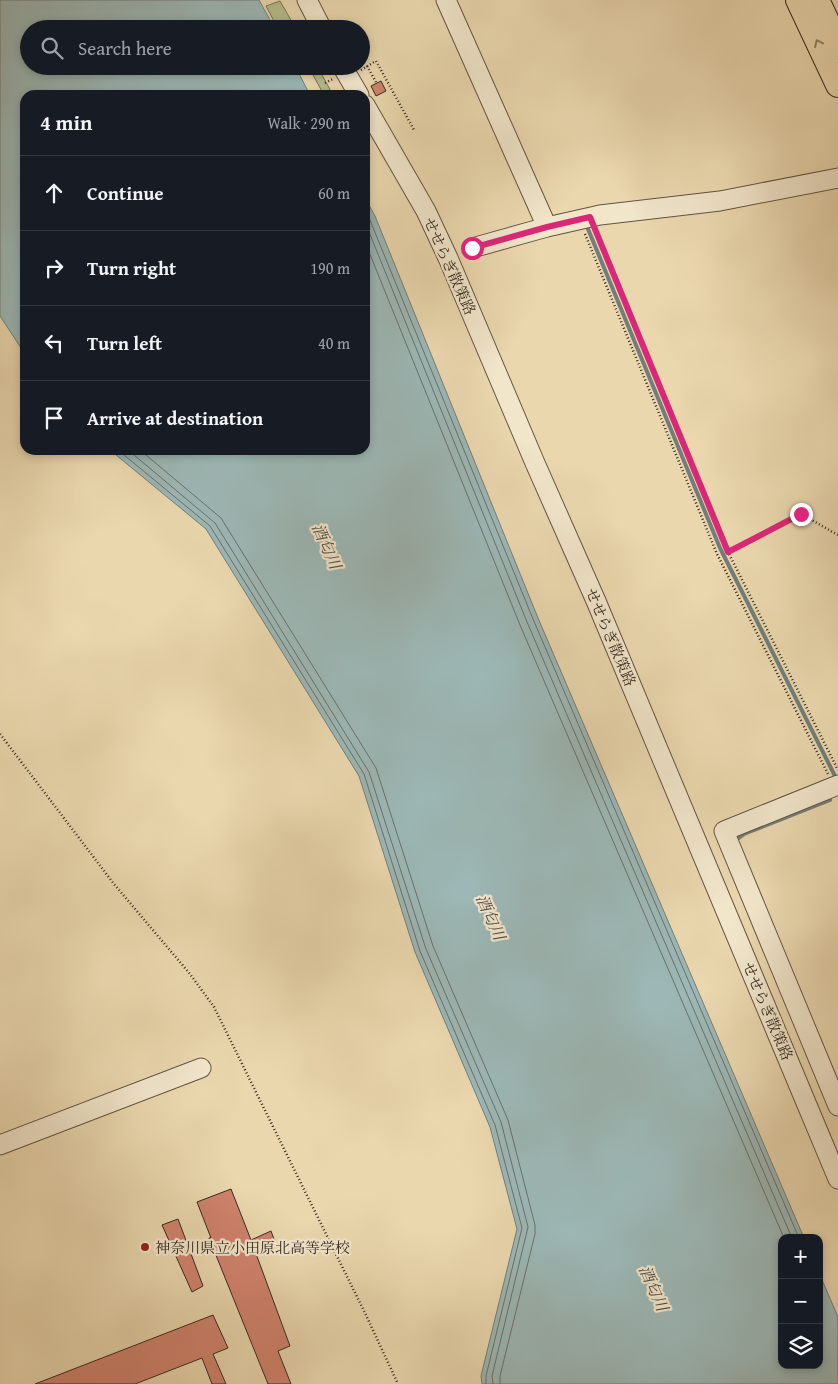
<!DOCTYPE html>
<meta charset="utf-8">
<style>
body{margin:0;font-family:"Gentium Book Plus","Noto Serif JP",serif;background:#20242c;color:#f1f3f6}
.controls{position:absolute;right:15px;bottom:15px;display:grid;overflow:hidden;border-radius:10px;box-shadow:0 2px 8px #0003}
.controls button{width:45px;height:45px;display:grid;place-items:center;padding:0;border:0;border-bottom:1px solid #363941;background:#171b24;color:#f1f3f6;font:25px sans-serif}
.stop{position:absolute;width:15px;height:15px;margin:-11px;border:4px solid #db2777;border-radius:50%;background:#fff}
.stop.end{background:#db2777;border-color:#fff;box-shadow:0 1px 5px #0008}
.list{margin:0;padding:0;list-style:none}
h2{display:flex;justify-content:space-between;align-items:center;height:65px;margin:0;padding:0 20px;font-size:21px}
h2 small{font-size:16px;font-weight:400;color:#9ea1a6}
.list li{display:grid;grid-template-columns:32px 1fr auto;gap:15px;align-items:center;box-sizing:border-box;height:75px;padding:0 20px;border-top:1px solid #363941}
.list b{display:block;font-size:19px;white-space:nowrap}
.list em{font-size:16px;font-style:normal;color:#9ea1a6}
.icon{flex:none;width:28px;height:28px;fill:none;stroke:currentColor;stroke-width:2;stroke-linecap:round;stroke-linejoin:round}
.map{position:relative;flex:none;width:838px;height:1384px;overflow:hidden}
.search{position:absolute;background:#171b24;box-shadow:0 2px 8px #0003;left:20px;top:20px;width:350px;height:55px;display:flex;align-items:center;gap:12px;box-sizing:border-box;padding:0 18px;border-radius:28px;color:#9ea1a6;font-size:19px}
.panel{position:absolute;background:#171b24;box-shadow:0 2px 8px #0003;left:20px;top:90px;width:350px;height:365px;border-radius:15px}
.map>svg:first-child{display:block}
</style>
<div class="map">
<svg width="838" height="1384" viewBox="0 0 838 1384">
<rect width="100%" height="100%" fill="#ead7ae"/>
<filter id="stains"><feTurbulence type="fractalNoise" baseFrequency=".004" numOctaves="4"/><feColorMatrix values="0 0 0 0 .2 0 0 0 0 .09 0 0 0 0 .02 0 0 0 .5 -.17"/></filter>
<radialGradient id="worn" r=".72"><stop offset=".6" stop-color="#630" stop-opacity="0"/><stop offset="1" stop-color="#630" stop-opacity=".3"/></radialGradient>
<path fill="#b6be8b" stroke="#757454" d="M280,1L296,29H278L266,6Z
M308,66H317L333,95H324Z"/>
<path fill="#9cb7b5" stroke="#727e79" d="M0,0H259L275,29H29V66H295L310,95H25V354L0,316Z
M365,198L375,216L538,618L804,1238H782V1365H819V1273L838,1317V1384H482L481,1376L517,1229L490,1127L415,952L359,776L206,529L110,450H365Z"/>
<g fill="none" stroke-linecap="round" stroke-linejoin="round">
<path stroke="#68706a" stroke-width="1" d="M365,208L533,619L799,1238
M365,222L527,622L792,1238
M365,242L520,625L784,1238
M118,450L210,526L364,774L420,951L495,1125L522,1228L486,1376V1384
M128,450L215,523L369,772L426,949L501,1122L528,1227L492,1376L493,1384
M140,450L221,518L376,768L433,946L508,1120L535,1225V1234L500,1376V1384"/>
<path stroke="#727e79" stroke-width="4" d="M588,229L720,548L836,778
M736,843L737,839L744,834L830,800"/>
</g>
<path fill="#d0826d" stroke="#34291e" d="M381,81L386,91L376,96L371,86Z
M231,1189L251,1240L271,1231L275,1242L255,1251L290,1346L278,1351L291,1384H268L209,1238H211L197,1202Z
M178,1219L203,1286L192,1292L162,1225Z
M213,1315L228,1348L213,1354L226,1384H212L202,1358L135,1384H35Z"/>
<g fill="none" stroke-linecap="round" stroke-linejoin="round">
<g stroke="#625442" stroke-width="21">
<path id="minor" d="M307,0L322,29
M446,0L547,227L600,215L720,201L838,178
M342,66L359,95
M365,105L426,211L448,258L535,463L596,601L838,1179
M472,248L547,227
M838,785L724,831L838,1106
M0,1145L201,1068"/>
</g>
<g stroke="#34291e" stroke-width="26">
<path id="major" d="M798,0L838,85
M817,0L838,44"/>
</g>
<path stroke="#34291e" stroke-width="2.5" stroke-dasharray="1 2.5" stroke-linecap="butt" d="M367,66L376,82
M361,70L376,61L414,130
M325,83L333,79
M595,231L728,552L838,770
M585,234L717,554L828,774
M729,551L801,514L838,535
M0,734L114,884L190,974L214,1007L365,1313L398,1384"/>
<use href="#minor" stroke="#f1e5ca" stroke-width="19"/>
<use href="#major" stroke="#ead7ae" stroke-width="24"/>
</g>
<defs><path id="oneway-chevron" d="M-2-3.5L2.5 0L-2 3.5" fill="none" stroke-width="1.6" stroke-linecap="round" stroke-linejoin="round" transform="scale(1.25)"/></defs>
<use stroke="#8f8066" href="#oneway-chevron" transform="translate(818 43) rotate(-115)"/>
<g fill="none" stroke-linecap="round" stroke-linejoin="round">
<path stroke="#db2777" stroke-width="6" d="M472,248L547,227L590,217L728,552L801,514"/>
</g>
<circle fill="#8f2418" stroke="#f1e5ca" stroke-width="2" cx="145" cy="1247" r="5"/>
<g text-anchor="middle" dominant-baseline="central" stroke-width="4.5" stroke-linejoin="round" paint-order="stroke">
<g font-size="15" fill="#34291e" stroke="#f1e5ca">
<text transform="translate(450 266) rotate(66)">せせらぎ散策路</text>
<text transform="translate(611 637) rotate(67)">せせらぎ散策路</text>
<text transform="translate(768 1011) rotate(67)">せせらぎ散策路</text>
</g>
<g font-size="15" fill="#34291e" stroke="#f1e5ca" text-anchor="start">
<text x="155" y="1247">神奈川県立小田原北高等学校</text>
</g>
<g font-size="16" font-style="italic" fill="#4e4c44" stroke="#f1e5ca">
<text transform="translate(327 546) rotate(66)">酒匂川</text>
<text transform="translate(491 917) rotate(66)">酒匂川</text>
<text transform="translate(654 1288) rotate(66)">酒匂川</text>
</g>
</g>
<rect width="100%" height="100%" filter="url(#stains)"/>
<rect width="100%" height="100%" fill="url(#worn)"/>
</svg>
<div class="controls">
<button>+</button>
<button>−</button>
<button><svg class="icon" aria-label="layers" viewBox="0 0 24 24"><path d="M12 4l9 5-9 5-9-5zM3 14l9 5 9-5"/></svg></button>
</div>
<div class="stop" style="left:472px;top:248px"></div>
<div class="stop end" style="left:801px;top:514px"></div>
<div class="search"><svg class="icon" aria-label="search" viewBox="0 0 24 24"><circle cx="10" cy="10" r="6"/><path d="M15 15l6 6"/></svg>Search here</div>
<section class="panel">
<h2>4 min<small>Walk · 290 m</small></h2>
<ul class="list">
<li><svg class="icon" aria-label="ahead" viewBox="0 0 24 24"><path d="M12 20V5M6 11l6-6 6 6"/></svg><div><b>Continue</b></div><em>60 m</em></li>
<li><svg class="icon" aria-label="right" viewBox="0 0 24 24"><path d="M7 20v-9h11M14 6l5 5-5 5"/></svg><div><b>Turn right</b></div><em>190 m</em></li>
<li><svg class="icon" aria-label="left" viewBox="0 0 24 24"><path d="M17 20v-9H6M10 6l-5 5 5 5"/></svg><div><b>Turn left</b></div><em>40 m</em></li>
<li><svg class="icon" aria-label="arrive" viewBox="0 0 24 24"><path d="M6 21V4h12l-3 4 3 4H6"/></svg><div><b>Arrive at destination</b></div></li>
</ul>
</section>
</div>
